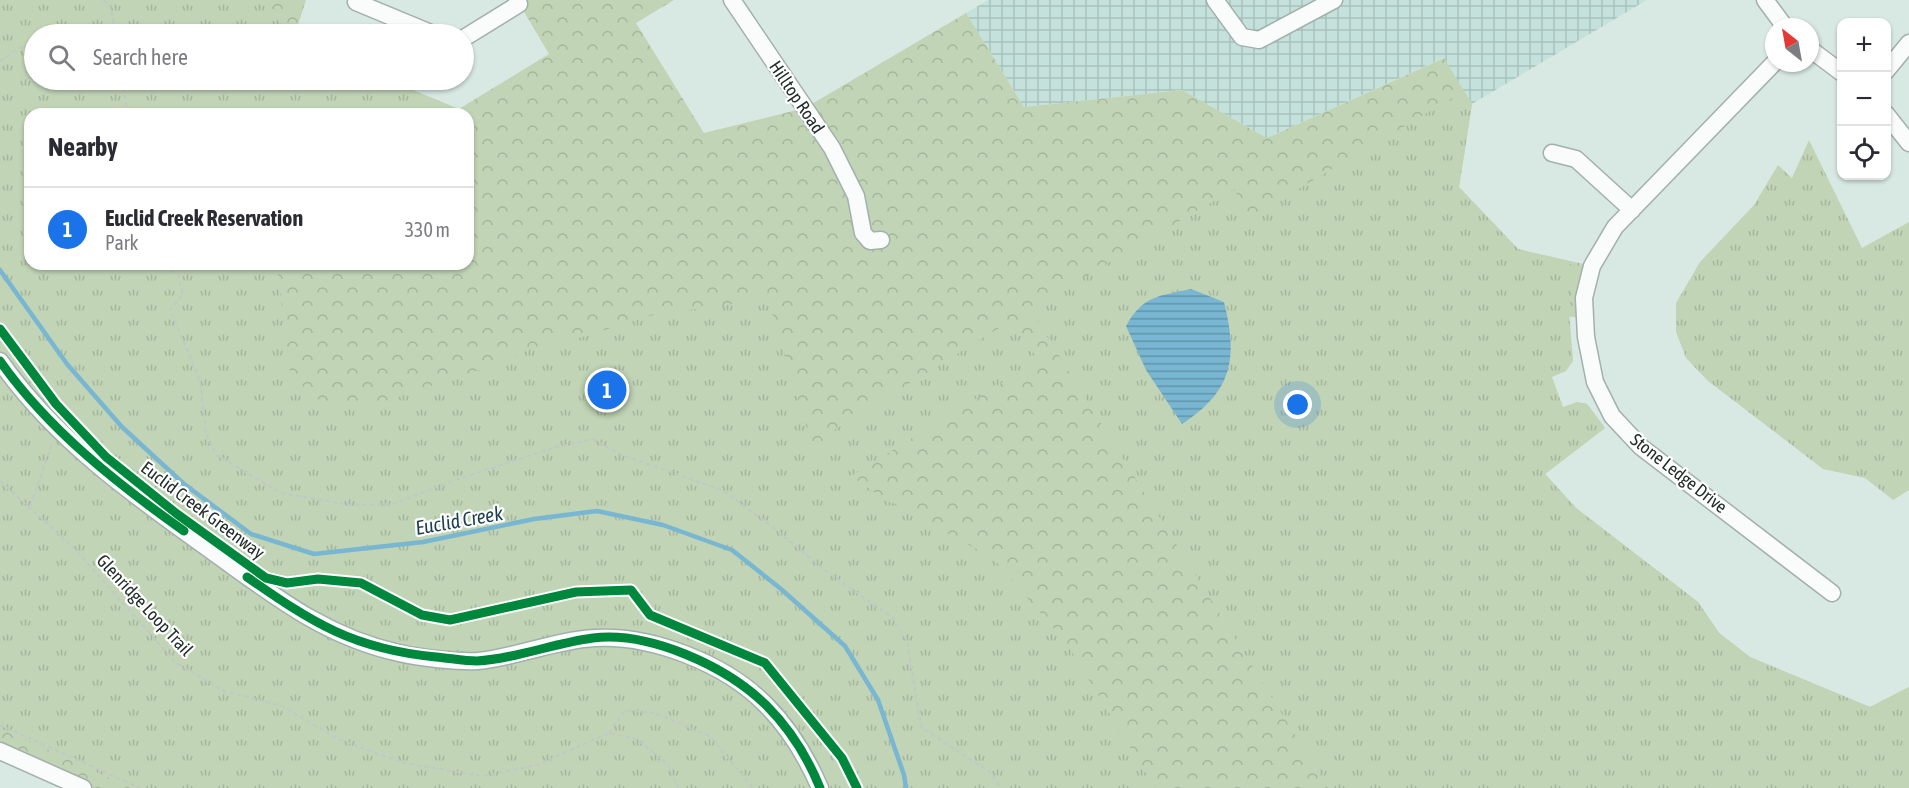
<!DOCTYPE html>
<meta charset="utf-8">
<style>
body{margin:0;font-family:"Asap Condensed",sans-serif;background:#f2f2f3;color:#2b2b33}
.controls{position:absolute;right:18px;top:18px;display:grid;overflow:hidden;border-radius:12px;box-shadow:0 2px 4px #0004}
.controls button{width:54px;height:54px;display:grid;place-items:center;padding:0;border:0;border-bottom:2px solid #e1e1e2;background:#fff;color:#2b2b33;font:30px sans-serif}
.compass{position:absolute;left:1765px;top:18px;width:54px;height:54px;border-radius:50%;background:#fff;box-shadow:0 2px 4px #0004;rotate:329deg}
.you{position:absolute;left:1298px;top:405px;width:21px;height:21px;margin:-15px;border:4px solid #fff;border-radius:50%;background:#1a73e8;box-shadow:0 0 0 9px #1a73e833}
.badge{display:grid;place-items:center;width:39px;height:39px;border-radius:50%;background:#1a73e8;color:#fff;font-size:20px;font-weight:700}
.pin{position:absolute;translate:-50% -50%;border:3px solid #fff;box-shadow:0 2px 6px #0006}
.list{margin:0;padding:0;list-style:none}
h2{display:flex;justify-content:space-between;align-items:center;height:78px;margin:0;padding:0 24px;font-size:26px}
h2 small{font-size:20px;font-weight:400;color:#7c7c81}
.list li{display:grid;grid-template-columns:39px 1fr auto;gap:18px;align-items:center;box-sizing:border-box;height:84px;padding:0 24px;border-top:2px solid #e1e1e2}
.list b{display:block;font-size:22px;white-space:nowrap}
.list p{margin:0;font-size:20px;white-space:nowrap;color:#7c7c81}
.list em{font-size:20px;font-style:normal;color:#7c7c81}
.icon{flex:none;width:33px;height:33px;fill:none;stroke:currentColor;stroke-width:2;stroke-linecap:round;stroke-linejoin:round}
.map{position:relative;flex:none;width:1909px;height:788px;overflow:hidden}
.search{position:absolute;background:#fff;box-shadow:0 2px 4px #0004;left:24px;top:24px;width:450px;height:66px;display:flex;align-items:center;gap:15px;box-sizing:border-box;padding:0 21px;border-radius:33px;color:#7c7c81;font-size:22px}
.panel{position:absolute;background:#fff;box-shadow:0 2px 4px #0004;left:24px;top:108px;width:450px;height:162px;border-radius:18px}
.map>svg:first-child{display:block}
</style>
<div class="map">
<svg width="1909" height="788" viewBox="0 0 1909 788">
<defs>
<pattern id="industrial-grid" width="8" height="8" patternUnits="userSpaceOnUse" patternTransform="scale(1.5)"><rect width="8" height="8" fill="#c4e2db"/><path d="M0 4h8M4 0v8" fill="none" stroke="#a8c2bc"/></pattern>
<pattern id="forest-crowns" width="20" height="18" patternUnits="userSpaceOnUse" patternTransform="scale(1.5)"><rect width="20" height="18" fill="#c1d4b6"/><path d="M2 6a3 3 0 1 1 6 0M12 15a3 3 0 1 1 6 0" fill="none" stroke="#a6b69d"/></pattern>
<pattern id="park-tufts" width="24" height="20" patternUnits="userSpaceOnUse" patternTransform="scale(1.5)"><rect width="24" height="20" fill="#c1d4b6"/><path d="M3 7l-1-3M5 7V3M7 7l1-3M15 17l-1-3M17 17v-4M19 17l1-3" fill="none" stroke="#a6b69d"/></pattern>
<pattern id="water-rules" width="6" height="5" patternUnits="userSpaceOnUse" patternTransform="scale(1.5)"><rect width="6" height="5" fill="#78b6d1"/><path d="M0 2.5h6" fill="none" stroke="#6294aa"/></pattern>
</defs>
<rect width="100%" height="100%" fill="#d8e9e4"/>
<path fill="url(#industrial-grid)" d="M988,0H1647L1472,104L1443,58L1267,138L1182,90L1024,107L966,13Z"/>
<path fill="url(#forest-crowns)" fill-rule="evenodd" d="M0,0H306L295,34H34V80H389L459,109L549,54L517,0H674L636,23L704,133L805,108L966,13L1024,107L1182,90L1267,138L1444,58L1472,104L1459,187L1518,249L1592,266L1585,319L1433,293L1221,616L1577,402L1587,404L1605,428L1545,474L1576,508L1698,602L1719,633L1750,657L1870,707L1909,687V788H83L0,751ZM30,114H468V264H30Z"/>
<path fill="url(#park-tufts)" d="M0,0H259L290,34H34V80H389L459,110L452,114H30V264H277L290,375L325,405L359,410L485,368L546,343L579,338L656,314L724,306L767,296L814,452L829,462L823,437L1012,320L1038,360L851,476L882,498L993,558L1067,644L1155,788H131L0,728Z
M1464,91L1472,104L1459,187L1518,249L1576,266L1569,311L1573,361L1566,371L1552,377L1563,407L1577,402L1587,404L1605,428L1545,474L1576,508L1698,602L1719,633L1750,657L1870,707L1909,687V788H1328L1030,309L1234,189L1251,217Z
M1809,140L1862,248L1909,222V490L1893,500L1865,478L1823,469L1708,381L1686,358L1676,332V303L1700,262L1754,205L1778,165L1792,178Z"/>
<path fill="url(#water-rules)" d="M1191,289L1224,302C1238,358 1233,391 1182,424L1146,370L1126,326C1143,295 1160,296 1191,289Z"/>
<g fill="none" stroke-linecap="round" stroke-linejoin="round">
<path stroke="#78b6d1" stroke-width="4.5" d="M0,270L67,364L122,427L184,484L251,534L314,554L423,542L534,519L597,511L663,525L732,550L781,589L845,646L878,700L904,775L906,788"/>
<g stroke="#a2b0ac" stroke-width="19">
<path id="minor" d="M357,0L356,2L433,34
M732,0L832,148L856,196L863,233L870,241L881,240
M1215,0L1242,37L1259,40L1334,0
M1765,0L1785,27
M464,38L519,4L517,0
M1810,49L1842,73
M1774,63L1615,227L1592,266L1584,298L1586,337L1595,382L1612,416L1641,447L1832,593
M1886,71L1909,43
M1886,114L1909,143
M1552,153L1576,159L1632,210
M0,361C55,440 136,497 213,552C273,595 325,637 399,653C419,658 458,662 478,661C517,657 556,640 595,638C653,635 726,664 766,705C789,728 807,758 820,788
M0,751L83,788"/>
</g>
<path stroke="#c1c8c6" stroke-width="2" stroke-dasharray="4.5 3" stroke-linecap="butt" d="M103,0L110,6L116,34
M0,61L19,48L34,46
M122,80L128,114
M158,264L178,274L183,294L170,310L200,380L206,433L216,455L281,493L350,505L393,504L455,480L556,447L593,439L622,455L722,490L774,528L827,572L892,617L907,641L921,727L991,773L1001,788
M0,481L74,548L176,663L224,691L282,706L338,739L403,763L483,776L537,765L609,733L637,739L668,765L678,788
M30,506L52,444
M0,725L140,788
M609,733L625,710L655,713L710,736L753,788"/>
<use href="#minor" stroke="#f9fcfb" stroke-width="16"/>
<g stroke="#fff" stroke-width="13">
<path id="cycleway" d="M0,329L56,404L106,457L177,514L266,578L287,583L318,579L361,583L422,615L450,620L576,592L631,590L650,615L765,663L842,758L857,788
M0,361C48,429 116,483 184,531
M247,577C313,623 353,649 436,657C449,658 464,661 477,661C515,659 554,643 593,638C649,631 726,666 766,705C789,728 808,758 820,788"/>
</g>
<use href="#cycleway" stroke="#00873e" stroke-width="9"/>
</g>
<g text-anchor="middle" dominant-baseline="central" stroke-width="4.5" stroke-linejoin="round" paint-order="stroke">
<g font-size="18" fill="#222e2b" stroke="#fff">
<text transform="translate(797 97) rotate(56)">Hilltop Road</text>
<text transform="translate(1679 473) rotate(38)">Stone Ledge Drive</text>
<text transform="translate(203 510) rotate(37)">Euclid Creek Greenway</text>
<text transform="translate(145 605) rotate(47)">Glenridge Loop Trail</text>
</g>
<g font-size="20" font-style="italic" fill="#1a3e50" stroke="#fff">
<text transform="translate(459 520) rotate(-10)">Euclid Creek</text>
</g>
</g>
</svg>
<div class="controls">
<button>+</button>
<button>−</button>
<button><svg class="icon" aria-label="locate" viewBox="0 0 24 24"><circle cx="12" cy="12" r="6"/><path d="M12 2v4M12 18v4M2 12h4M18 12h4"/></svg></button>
</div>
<svg class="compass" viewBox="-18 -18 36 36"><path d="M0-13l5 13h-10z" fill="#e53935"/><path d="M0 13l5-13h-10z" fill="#7c7c81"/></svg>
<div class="you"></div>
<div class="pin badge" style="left:607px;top:390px">1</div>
<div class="search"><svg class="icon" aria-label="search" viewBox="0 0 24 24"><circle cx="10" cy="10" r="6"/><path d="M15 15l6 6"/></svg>Search here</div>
<section class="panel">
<h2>Nearby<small></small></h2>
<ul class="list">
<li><span class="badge">1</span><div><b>Euclid Creek Reservation</b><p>Park</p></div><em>330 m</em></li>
</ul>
</section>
</div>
